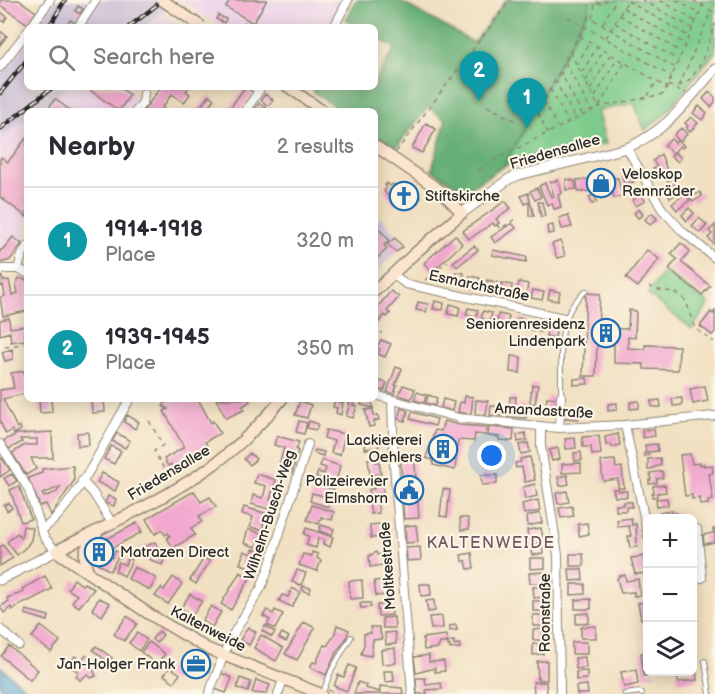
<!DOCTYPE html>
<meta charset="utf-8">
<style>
body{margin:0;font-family:"Balsamiq Sans",sans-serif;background:#f2f2f3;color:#2b2b33}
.controls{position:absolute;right:18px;bottom:18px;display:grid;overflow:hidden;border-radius:9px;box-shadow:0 3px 15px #0003}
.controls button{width:54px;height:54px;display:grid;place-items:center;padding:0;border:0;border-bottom:2px solid #e1e1e2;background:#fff;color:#2b2b33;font:30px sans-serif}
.you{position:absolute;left:492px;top:456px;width:21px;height:21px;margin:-15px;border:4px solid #fff;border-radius:50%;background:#1a73e8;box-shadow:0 0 0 9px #1a73e833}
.badge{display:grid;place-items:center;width:39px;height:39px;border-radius:50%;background:#1f6fb2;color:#fff;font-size:20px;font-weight:700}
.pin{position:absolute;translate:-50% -50px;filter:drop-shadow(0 2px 3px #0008)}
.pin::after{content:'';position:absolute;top:32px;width:21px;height:18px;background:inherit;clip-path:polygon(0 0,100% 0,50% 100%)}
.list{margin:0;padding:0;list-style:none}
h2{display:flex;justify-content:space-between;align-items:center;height:78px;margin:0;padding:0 24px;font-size:26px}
h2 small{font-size:20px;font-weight:400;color:#7c7c81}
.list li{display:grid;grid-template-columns:39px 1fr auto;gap:18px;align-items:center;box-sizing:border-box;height:108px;padding:0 24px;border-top:2px solid #e1e1e2}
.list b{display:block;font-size:22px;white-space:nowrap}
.list p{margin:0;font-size:20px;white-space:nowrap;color:#7c7c81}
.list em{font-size:20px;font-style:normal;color:#7c7c81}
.icon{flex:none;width:33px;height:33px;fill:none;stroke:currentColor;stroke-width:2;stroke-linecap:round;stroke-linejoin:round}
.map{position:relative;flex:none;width:715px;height:694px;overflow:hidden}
.search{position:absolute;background:#fff;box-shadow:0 3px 15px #0003;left:24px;top:24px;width:354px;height:66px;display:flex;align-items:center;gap:15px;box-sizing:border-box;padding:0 21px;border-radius:9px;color:#7c7c81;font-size:22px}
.panel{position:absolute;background:#fff;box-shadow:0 3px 15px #0003;left:24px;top:108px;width:354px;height:294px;border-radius:9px}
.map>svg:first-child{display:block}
</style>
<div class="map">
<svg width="715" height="694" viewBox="0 0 715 694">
<rect width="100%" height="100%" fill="#fcf5e5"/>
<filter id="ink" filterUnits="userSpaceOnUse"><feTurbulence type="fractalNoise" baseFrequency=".0167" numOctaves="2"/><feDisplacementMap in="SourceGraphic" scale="12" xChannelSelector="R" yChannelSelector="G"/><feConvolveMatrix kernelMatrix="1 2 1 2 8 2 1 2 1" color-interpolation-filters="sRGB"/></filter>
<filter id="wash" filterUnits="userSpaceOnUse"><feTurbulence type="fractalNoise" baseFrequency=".008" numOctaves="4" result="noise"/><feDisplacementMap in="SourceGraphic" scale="24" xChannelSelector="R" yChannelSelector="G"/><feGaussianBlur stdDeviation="1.35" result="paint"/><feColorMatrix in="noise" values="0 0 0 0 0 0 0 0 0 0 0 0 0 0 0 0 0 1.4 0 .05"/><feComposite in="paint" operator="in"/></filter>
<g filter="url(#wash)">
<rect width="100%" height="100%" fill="#f1e0c1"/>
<path fill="#ecd1ea" d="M180,0H343L329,27H219Z
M161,13L182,27H144Z
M68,87H133L131,90L137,104L132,111H36Z
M27,117V236L10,260L0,263V138Z"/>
<path fill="#cbbfd5" d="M55,0H178L144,27H38Z
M27,42V87H68L36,111H27V117L0,138V74Z
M381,217L404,245L377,271L375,269V222Z"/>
<path fill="#7dcb8a" stroke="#547b5a" stroke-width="1.5" d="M506,0H715V52L666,113L645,130L634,103L597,111L606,144L532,156L504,166L468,189L460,188L432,170L446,120L428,106Z
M665,271L709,304L692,329L647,294Z"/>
<path fill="#66af76" stroke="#486d50" stroke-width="1.5" d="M356,0H398L474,43L506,0H590L589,9L504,166L468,189L460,188L432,170L446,120L428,107L396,148L375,134V111H341L314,92L313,87H366L370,89L375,87V81L395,48L375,37V27H358L346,20Z"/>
<path fill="#5ba4d2" stroke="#43687e" stroke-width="1.5" d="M0,666L32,694H9L0,686Z"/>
<g id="blocks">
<path fill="#f2a7cf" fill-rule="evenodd" d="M1,0H19L36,12L28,24L0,5Z
M230,0H267L253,23L226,7Z
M78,6L83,9L80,14L75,11Z
M0,11L7,17L4,22L0,19Z
M218,15L226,19L224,23L216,19Z
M70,20L76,23L74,27H66Z
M0,31L7,36L0,45Z
M86,87H119L130,95L119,111Z
M161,87H189L186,91L190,94L184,103L172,94L162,108L166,111H143Z
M245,87L254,92L240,111H228Z
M709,92L715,97V102L711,107L703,99Z
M265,94L273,100L268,106L261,100Z
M209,95L214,99L205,111H197Z
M55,99L71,111H46Z
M259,103L266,108L264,111H253Z
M699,106L707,113L702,120L693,113Z
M691,117L698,123L690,132L686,128L688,126L685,123Z
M426,123L436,129L422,153L412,148Z
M681,128L687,134L680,142L674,135Z
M27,137V217L0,197V159L1,157L8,162Z
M671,139L675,143L678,140L684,146L682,148L680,146L673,153L664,146Z
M675,152L681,158L678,162L671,156Z
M661,154L668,173L659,178L653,169L657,167L653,161Z
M675,172L677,176L668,181L665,177Z
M630,174L634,182L624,184L622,175Z
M605,177L606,190L602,191V188H597L596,178Z
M618,178L622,196L614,198L609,179Z
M566,179L575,181L576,189L566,190Z
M589,179L590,191L578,192L577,180Z
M558,180L562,193L558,195L561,207L554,209L552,203L547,205L539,186L545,183L551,197L554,196L550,182Z
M387,183L390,186L393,184L400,194L410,187L421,198L411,206L405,198L395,205L384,191L387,188L385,185Z
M674,184L679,192L670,198L665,190Z
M537,188L541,197L535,200L530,191Z
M700,192L702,196L693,202L691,198Z
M528,193L534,216H529V202L525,204L521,196Z
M685,194L690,200L677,210L672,204Z
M594,195L597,202L592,204L589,197Z
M642,195L645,201L636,206L632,200Z
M505,201L511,208L496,219L499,223L495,226L493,223L469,239L463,231Z
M538,202H542L545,216L541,217Z
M689,208L694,213L687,221L682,215Z
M639,209L643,215L638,218L634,213Z
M652,213L657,219L650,225L645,219Z
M568,215L572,227L562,229L559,218Z
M699,218L707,225L700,233L692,226Z
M512,223L516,228L495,243L491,237Z
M553,225L554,233L548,234L547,226Z
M715,225V245L708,238L712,234L709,231Z
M378,228L389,240L384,245L387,249L375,260V231Z
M455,235L462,244L432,272L424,263Z
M13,237L22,244L10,260L0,263V250L3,249Z
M395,238L403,247L396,252L387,244Z
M561,241L565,256L557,258L552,244Z
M681,243L690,251L681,262L710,286L702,295L669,269L677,259L671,254Z
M474,246L478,250L457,267L453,262Z
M493,250L527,257L526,262L492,255Z
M647,250L659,259L638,287L626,278Z
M0,272L3,281L9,280L12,295L18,293L16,284L19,278L27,280V311L3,316L0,297L5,296L3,285L0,286Z
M456,272L464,273L462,284L454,283Z
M470,276L480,278L478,289L468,287Z
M487,280L497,282L495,292L484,289Z
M519,282L528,284L526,296L516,294Z
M502,283L512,285L510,295L500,293Z
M533,290L544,292L542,300L531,298Z
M550,290L560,292L558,301L548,299Z
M391,291L399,297L387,311L390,313L387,317L385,315L375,327V310Z
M586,293L600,294L598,328L628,329L629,310L636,311L635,338L628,337V348L645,349V345L679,346L678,370L644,369V364L614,363V344L597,343L596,376H583Z
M435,301L444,303L443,310L433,309Z
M418,302L428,304L426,312L416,310Z
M450,304L460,307L458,316L448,314Z
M468,308L478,310L476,317L466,315Z
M483,311L492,313L490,320L481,319Z
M715,311V332L712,335L700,326L711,312L713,314Z
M498,314L509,316L507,324L497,322Z
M9,318L10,328L24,326L25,340L11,342L10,332L0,335V320Z
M518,318L528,321L526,329L516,327Z
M533,322L542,324L540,332L531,330Z
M547,330L556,332L555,338L546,336Z
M381,340L391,344L385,357L378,354L380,349L377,347Z
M12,349L13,359L5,361L2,352Z
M511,356L521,357L520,373L510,372Z
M396,367L402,369L395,385H397L394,394L387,392Z
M24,371L27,393L3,399L17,428L20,426L21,430L14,434L12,430L6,434L0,422V390L14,388L11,373Z
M587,378L588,384L574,385V379Z
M377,380L387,383L384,391L375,388Z
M403,385L415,389L411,399L399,395Z
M532,385H538L535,404L530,403Z
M705,386L708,401L693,404L690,389Z
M417,392L426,395L424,403L414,400Z
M428,395L437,398L435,406L426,403Z
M465,396L473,397L471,414L458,412L460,402L464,403Z
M510,397H516L515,407H519V405L527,406L526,418L508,417Z
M547,397L557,398L556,415L545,414Z
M682,398V405L673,406L672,399Z
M39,399H51L52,412L40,413Z
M91,399H104L105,412L92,413Z
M168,399H198L211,423L213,421L220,433L205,442L209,449L174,469L171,464L168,466L164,459L184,447L164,411L168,409L163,406Z
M216,399H248L250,401L242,407L244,410L226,418Z
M335,399H355L353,405L357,406L353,418L346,416L350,403L340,400L339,402L343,403L341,415L336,413L337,408L333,407Z
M358,399H369L372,402L373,408L361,405L362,402L357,401Z
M443,399L454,402L452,411L441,408Z
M476,400L488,401L486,415L475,414Z
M660,400L661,407H652L651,401Z
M300,401L311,405L307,418L295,415Z
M639,401V408L630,409V402Z
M617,403V410L608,411V404Z
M491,406L503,407L502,416L490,415Z
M401,408L408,411L405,421L398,419Z
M573,408H578V419L565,418V410H573Z
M373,409L374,416L378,415L379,420L374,421V426L369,427L365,410Z
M412,412L437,419L435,426L410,419Z
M127,415L139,422L135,429L124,422Z
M299,421L307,423L304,434L296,432Z
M309,421L318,424L316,430L307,428Z
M444,421L459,425L487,427L486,435L475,434L474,441L458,440L455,470L433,465V460L426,458L435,430L441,431Z
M489,427L514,429L513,441L499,440V437L488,436Z
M654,429L655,436L643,438L642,430Z
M326,430L345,434L340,455L331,453L334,441L324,438Z
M52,432L53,458H31L36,469L26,475L12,453L25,445H37V439H20L22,442L9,449L3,441L17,434Z
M88,432L89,445L78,446L77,433Z
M117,433L130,441L125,448L112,441Z
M525,433L527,440L518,442L517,435Z
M618,434L620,445L612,447L611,444L606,445L605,437Z
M377,435L379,447L365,449L366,437Z
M277,436L299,442L296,450L298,451L292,473L278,469L284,448L274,445Z
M599,436L601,454L592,455L591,447H583L582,437Z
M575,438L576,448L566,449L565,439Z
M528,443L530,452L521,454L519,445Z
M657,444L658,451L648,452L649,455L644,456V453H646L645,445Z
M111,446L121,451L114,464L104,459Z
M558,448L560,459L552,461L549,450Z
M315,450L324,452L323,456L314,453Z
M581,452L582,460L575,461L574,453Z
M250,453L256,459L250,465L244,459Z
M414,454L419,518L404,519L401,481H405L404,478H402L400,455Z
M690,454L692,464L700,463V465L704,464V466L712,465L713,473L709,474L713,500L708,501V504L700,505L699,498L692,499V495L685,496L680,455Z
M530,457L535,480L525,482L522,467L516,468L515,463L521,462L520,459Z
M2,458L10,470L0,477V460Z
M375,458L376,462L379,461L381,474L370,475L368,459Z
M660,458L661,465L648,470V459Z
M322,460L340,466L334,490L326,487L328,479L316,477L318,472L324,474L326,468L320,466Z
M615,460L616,468L622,467L624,488H618V479L603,481L601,461Z
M581,463V472L562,473V464Z
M73,466L74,481L51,515L46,504L40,506L28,478L42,473V469ZM60,487L57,492L44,497L42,494Z
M662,471L663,478L657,479V483L649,484V480H651L650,473Z
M102,473L119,482L115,491L97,482Z
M12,474L17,481L9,486L4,478Z
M257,474L276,480L270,500L278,502L276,511L251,504L253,495L263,498L266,486L254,483Z
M481,475H497V484L482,485Z
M567,475L569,484L560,486L558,477Z
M382,483L383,493L370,495L369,489H374L373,485Z
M535,484L537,496L525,499L523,487Z
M665,485L666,492L657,493V497H652V494L654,493L653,486Z
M19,486L31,519L21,522L10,490Z
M443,489L450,490L447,517L440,516Z
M613,489H618V491H627V497H615Z
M194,491L201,502L210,497L216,507L199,516L202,522L191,528L195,535L173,548L167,538L170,536L168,533L165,535L162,530L155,534L146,519Z
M567,491L569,502L558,504L556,493Z
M325,492L332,494L328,507L310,501L312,493L324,496Z
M108,496L116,499L114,506L105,503Z
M667,498L668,505L657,507L656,499Z
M538,500L540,511L524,514L522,504Z
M377,501L379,513L371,514L369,502Z
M624,502H632V507H626V511H616V505H624Z
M9,503L12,508L7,511L4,505Z
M312,505L334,512L332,520L321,517L319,524L307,520Z
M572,506L574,516L561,518L559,508Z
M244,507L271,515L269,522L264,521L262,530L250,527L253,517L242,514Z
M672,511L673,514L677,513L678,518H659V513Z
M540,513L542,523L528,526L527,516Z
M460,518H468L469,529L461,530Z
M631,518L632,525L636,524L637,547L630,548L628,536H631L629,526L618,527L617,520Z
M137,523L142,532L108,550L106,554L112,558L115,551L123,554L120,559L118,557L110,571L94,561L91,554L95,545Z
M587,523L589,534L579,536L578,524Z
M380,524L382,537L371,538L370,525Z
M321,525L334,529L332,535L319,531Z
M416,525L418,542L406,543L405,526Z
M23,526L33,528L31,540L27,546L17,555L7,542L17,533L21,538Z
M306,528L333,537L330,547L323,544L324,540L318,538L316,548L306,545L309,536L304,534Z
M541,528L543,538L528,540L527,530Z
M248,529L266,535L265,540L258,538L256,547L244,543Z
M713,529H715V542L704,544L703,535L713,533Z
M155,542L164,559L162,565L149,559L151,554L146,552L147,553L141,556L138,550Z
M542,543L543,554L532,555L530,544Z
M3,545L13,558L0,566V547Z
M420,547L421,560L407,561L406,548Z
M253,549L260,551L253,568L240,564L244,551L251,554Z
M312,552L318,554L317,558L321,560L317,571L299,565L303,554L311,556Z
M376,552L377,555L382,554L383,565L370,567L369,556Z
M472,553L474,568L468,569L466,561H462L461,555Z
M570,554H583L584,566H570Z
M646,556L648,573L635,574L631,558Z
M128,558L132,560L124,576L115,571L119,562L125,565Z
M204,558L210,561L196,584L190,580Z
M530,558H545V568L530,569Z
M134,567L156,578L150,590L128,579Z
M569,569H582L583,580L570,581Z
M297,570L306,573L301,585L292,582Z
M240,572L250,578L231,610L221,604Z
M545,572V583H530L529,573Z
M625,575L626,581L638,579L640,595L634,596V592L621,593L617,579L619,576Z
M45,576L52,589L29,601L24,602L12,610L11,607L4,613L0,607L9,601L7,598L24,592L22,589Z
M173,577L182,584L168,604L155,596L161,588L164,590Z
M74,579L82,585L84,583L94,589L79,607L72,602L77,595L68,589Z
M362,580L363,598L350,599L349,581Z
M385,580L386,595L376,596L374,581Z
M420,584H430L431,595L421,596Z
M571,584H585V594L571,595Z
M303,586L311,588L309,593L302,590Z
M533,587H546V597L534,598Z
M292,588L300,592L292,607L279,601L282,595L288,597Z
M190,594L202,601L192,616L181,608Z
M99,598L110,603L102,616L92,609Z
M591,599V609H575V600Z
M434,600L435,611L428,612L426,601Z
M533,601H543V611H533Z
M648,602V618L641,619L638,603Z
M360,603H370L371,607L361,608Z
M387,604V606H391L392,615L378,616L377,605Z
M211,606L221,612L212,627L202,621Z
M26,610L49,616L48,621L25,614Z
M267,610L273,614L275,610L283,614L275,629L267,625L270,620L263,616Z
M589,613V623L576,624V614Z
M533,615H545V626H533Z
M127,616L137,624L124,641L114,634Z
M442,616L443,628L431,629L429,617Z
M394,617L395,628H383L382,618Z
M304,622L315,628L297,660L285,654Z
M337,625L349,630L345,641L337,651L326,675L310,667L313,662L316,663L324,645L327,646L334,636Z
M456,625L457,630L450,631L449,626Z
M41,626L60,641L51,652L32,637Z
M265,626L275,632L272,637L262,631Z
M596,626V638H581V627Z
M248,627L256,632L249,645L240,640Z
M370,627H379L382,639L373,640L371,656L361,654L364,644V634L371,633Z
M543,629V640H533V630Z
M159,631L163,635L156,643L152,639Z
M395,632L396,644L386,645L385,633Z
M137,633L147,640L139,651L129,643Z
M282,633L289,637L286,642L279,638Z
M261,635L283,648L276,661L254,648Z
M446,635L447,643H440L438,648L424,650L423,638Z
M454,641V645L460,644V648L450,649V646H448V642Z
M149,642L165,654L156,664L141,652Z
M572,642H587V654H572Z
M533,644H543V654L533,655Z
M9,646L38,670L30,680L1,656Z
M96,646L112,658L108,662L93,650Z
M395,648L396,663L382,664L381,650Z
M648,652V672H655V675L644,676L641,653Z
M86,655L94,661L91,665L96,676L90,678L88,674L80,680L76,676L79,672L68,665L75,656L81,661Z
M429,655V662L444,661L445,671L435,672V668L416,673L414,657Z
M585,657L586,668L576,669L575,658Z
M195,658L203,665L194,676L185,666L190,660L192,662Z
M537,661H547V680H538Z
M693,661L695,666H696L697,680L678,682L677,672H693Z
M349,665L356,668L347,691L334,686L338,675L344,677Z
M170,667L180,674L174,682L164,675Z
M636,670L638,684L624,687L621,672Z
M384,671H393L394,681L385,682Z
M587,671V679L576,680V672Z
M221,673L232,678L226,693L215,689Z
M240,678L251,682L248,692L237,688Z
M416,678H425L426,685L441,683L442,689L426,690L427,694H417Z
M256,680L270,685L266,694L252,693Z
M358,682L366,685L365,688L380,692V686L402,688L403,694H354Z
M533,682H546L547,694H534Z
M587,685L588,694H577L576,686Z"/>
</g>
</g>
<g filter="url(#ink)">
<use href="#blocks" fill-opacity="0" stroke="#8e8676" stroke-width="1.5"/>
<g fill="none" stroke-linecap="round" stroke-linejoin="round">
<g stroke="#8e8676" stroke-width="6">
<path id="service" d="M561,395C562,358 554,316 586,291
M705,661L710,694
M323,692L332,669L351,637
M625,694L641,692L642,694"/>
</g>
<g stroke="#8e8676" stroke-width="10">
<path id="minor" d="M31,27L50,0
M78,27L96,0
M334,27L348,0
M0,67L27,32
M136,111L143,102L144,93
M245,111L259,91L254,87
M627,148L662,209L683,232L715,258
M0,269H18L27,273
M18,269L22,255L27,246
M392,274L406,284L564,318
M375,395L459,418L559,428L625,425L715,416
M392,400L394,464L412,694
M625,425L648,536
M541,426V446L558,555L560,694
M559,428L561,396
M0,444L28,488L44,537L56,551
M82,481L93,493L112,523
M41,530C74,511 109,432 130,399
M692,530L697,529L702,578
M0,629L19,645
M209,694L229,641L261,588L268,570L308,444
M278,694L283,680"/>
</g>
<g stroke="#8e8676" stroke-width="11">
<path id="tertiary" d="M462,213L509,179L519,175L627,148C669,129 686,102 715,69
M0,580L56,551"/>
</g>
<g stroke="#8e8676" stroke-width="13">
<path id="secondary" d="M288,87L323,111
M375,146L441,191L462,213L414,254L375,291
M282,399C261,424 236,449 209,468C161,501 108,525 56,551L149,614L208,649L321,694
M90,574C81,557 83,547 97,533"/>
</g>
<path stroke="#8e8676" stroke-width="1.5" stroke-dasharray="4.5 4.5" stroke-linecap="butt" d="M642,0L692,28
M660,0L695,21
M676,0L698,13
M693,0L715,13
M628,1L688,36
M597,3L603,4L606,0
M623,8L685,44
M619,15L681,52
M568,17L671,76
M592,18L596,0
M244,22L253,27
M603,23L616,0
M615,23L678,60
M580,36L666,87
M606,38L628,0
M570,52L598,106
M565,62L591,111
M577,65L589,43
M560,71L582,114
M582,72L597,47
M555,80L575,118
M586,81L603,51
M668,85L686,93
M679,86L711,11
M679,86C701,78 707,44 715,24
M550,89L568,121
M590,90L610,55
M648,96L656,82
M511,97L538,112L589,17L674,67
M595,97L617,59
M544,101L557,126
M487,106L519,123
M599,106L624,64
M538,113L548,133
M396,152L510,0
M478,170L502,156L599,107L664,94L705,0
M497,225L500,229L518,217
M425,280L448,261
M649,286C659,293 672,289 681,296C690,303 689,317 695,327C699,333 708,337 714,342
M375,340L382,332
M5,347L27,343
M149,421L163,445L154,451L170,480
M328,690L338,694"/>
<use href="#service" stroke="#fff" stroke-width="4"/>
<use href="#minor" stroke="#fff" stroke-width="8"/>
<use href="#tertiary" stroke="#fff" stroke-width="9"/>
<use href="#secondary" stroke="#fce5cf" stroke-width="10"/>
<g stroke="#2b2b2b" stroke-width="4.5">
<path id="rail" d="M49,27L65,0
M129,27L163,0
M0,93L27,60
M0,129L53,87"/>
</g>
<use href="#rail" stroke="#fcf5e5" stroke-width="2" stroke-dasharray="7" stroke-linecap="butt"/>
<g stroke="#8e8676" stroke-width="13" stroke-linecap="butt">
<path id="secondary-bridge" d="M162,0L202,27"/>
</g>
<use href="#secondary-bridge" stroke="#fce5cf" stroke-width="10"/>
</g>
</g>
<defs>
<g id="shop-ring" transform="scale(1.5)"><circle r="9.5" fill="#fcf5e5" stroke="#1f6fb2" stroke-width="1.5"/><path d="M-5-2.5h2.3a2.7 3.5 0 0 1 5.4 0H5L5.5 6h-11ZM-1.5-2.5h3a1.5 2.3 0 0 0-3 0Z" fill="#1f6fb2"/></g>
<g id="church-ring" transform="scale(1.5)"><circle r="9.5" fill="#fcf5e5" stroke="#1f6fb2" stroke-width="1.5"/><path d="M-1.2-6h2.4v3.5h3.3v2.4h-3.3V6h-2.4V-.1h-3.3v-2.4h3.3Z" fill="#1f6fb2"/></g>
<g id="building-ring" transform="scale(1.5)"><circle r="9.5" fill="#fcf5e5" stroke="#1f6fb2" stroke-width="1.5"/><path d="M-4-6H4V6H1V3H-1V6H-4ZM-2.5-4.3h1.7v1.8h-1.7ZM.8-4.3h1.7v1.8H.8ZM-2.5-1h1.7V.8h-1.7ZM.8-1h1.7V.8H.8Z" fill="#1f6fb2"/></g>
<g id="civic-ring" transform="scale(1.5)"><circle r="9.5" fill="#fcf5e5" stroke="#1f6fb2" stroke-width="1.5"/><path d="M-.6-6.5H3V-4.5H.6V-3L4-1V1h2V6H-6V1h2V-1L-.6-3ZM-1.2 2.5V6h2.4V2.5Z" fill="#1f6fb2"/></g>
<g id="office-ring" transform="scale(1.5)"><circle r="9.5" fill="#fcf5e5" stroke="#1f6fb2" stroke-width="1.5"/><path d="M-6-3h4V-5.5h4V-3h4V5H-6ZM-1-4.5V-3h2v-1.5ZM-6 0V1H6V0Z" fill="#1f6fb2"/></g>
</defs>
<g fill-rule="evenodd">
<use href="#shop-ring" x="601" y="183"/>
<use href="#church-ring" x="404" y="196"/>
<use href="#building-ring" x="606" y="333"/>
<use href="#building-ring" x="443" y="449"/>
<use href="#civic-ring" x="409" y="490"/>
<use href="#building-ring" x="99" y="552"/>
<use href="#office-ring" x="196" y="664"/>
</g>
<g text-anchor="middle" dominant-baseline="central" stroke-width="4.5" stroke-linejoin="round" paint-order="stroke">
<g font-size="15" fill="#2b2b2b" stroke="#fcf5e5">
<text transform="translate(555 152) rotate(-16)">Friedensallee</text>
<text transform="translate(479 286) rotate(12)">Esmarchstraße</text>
<text transform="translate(544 411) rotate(3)">Amandastraße</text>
<text transform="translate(169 473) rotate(-31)">Friedensallee</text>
<text transform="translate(270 515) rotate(-72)">Wilhelm-Busch-Weg</text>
<text transform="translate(388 566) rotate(-94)">Moltkestraße</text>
<text transform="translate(545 613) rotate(-90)">Roonstraße</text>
<text transform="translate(208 629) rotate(27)">Kaltenweide</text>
</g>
<g font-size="15" fill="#2b2b2b" stroke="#fcf5e5" text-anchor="end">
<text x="622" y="174" text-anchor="start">Veloskop<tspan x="622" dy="17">Rennräder</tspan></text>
<text x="425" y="196" text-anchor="start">Stiftskirche</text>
<text x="585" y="324">Seniorenresidenz<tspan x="585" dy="17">Lindenpark</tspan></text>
<text x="422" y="440">Lackiererei<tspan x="422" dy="17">Oehlers</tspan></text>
<text x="388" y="481">Polizeirevier<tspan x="388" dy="17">Elmshorn</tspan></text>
<text x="120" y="552" text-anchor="start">Matrazen Direct</text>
<text x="175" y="664">Jan-Holger Frank</text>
</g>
<g font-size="16" letter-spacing="1.5" fill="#715664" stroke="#fcf5e5">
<text x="491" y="543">KALTENWEIDE</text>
</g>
</g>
</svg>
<div class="controls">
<button>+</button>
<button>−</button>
<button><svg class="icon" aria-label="layers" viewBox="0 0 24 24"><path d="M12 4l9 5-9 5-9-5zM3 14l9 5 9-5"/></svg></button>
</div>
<div class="you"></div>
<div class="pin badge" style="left:527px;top:128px;background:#0f9aa8">1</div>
<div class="pin badge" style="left:479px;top:101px;background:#0f9aa8">2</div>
<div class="search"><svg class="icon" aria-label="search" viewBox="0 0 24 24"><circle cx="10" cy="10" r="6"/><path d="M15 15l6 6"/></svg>Search here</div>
<section class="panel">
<h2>Nearby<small>2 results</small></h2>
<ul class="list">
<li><span class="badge" style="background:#0f9aa8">1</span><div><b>1914-1918</b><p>Place</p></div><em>320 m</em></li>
<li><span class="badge" style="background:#0f9aa8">2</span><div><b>1939-1945</b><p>Place</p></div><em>350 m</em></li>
</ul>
</section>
</div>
